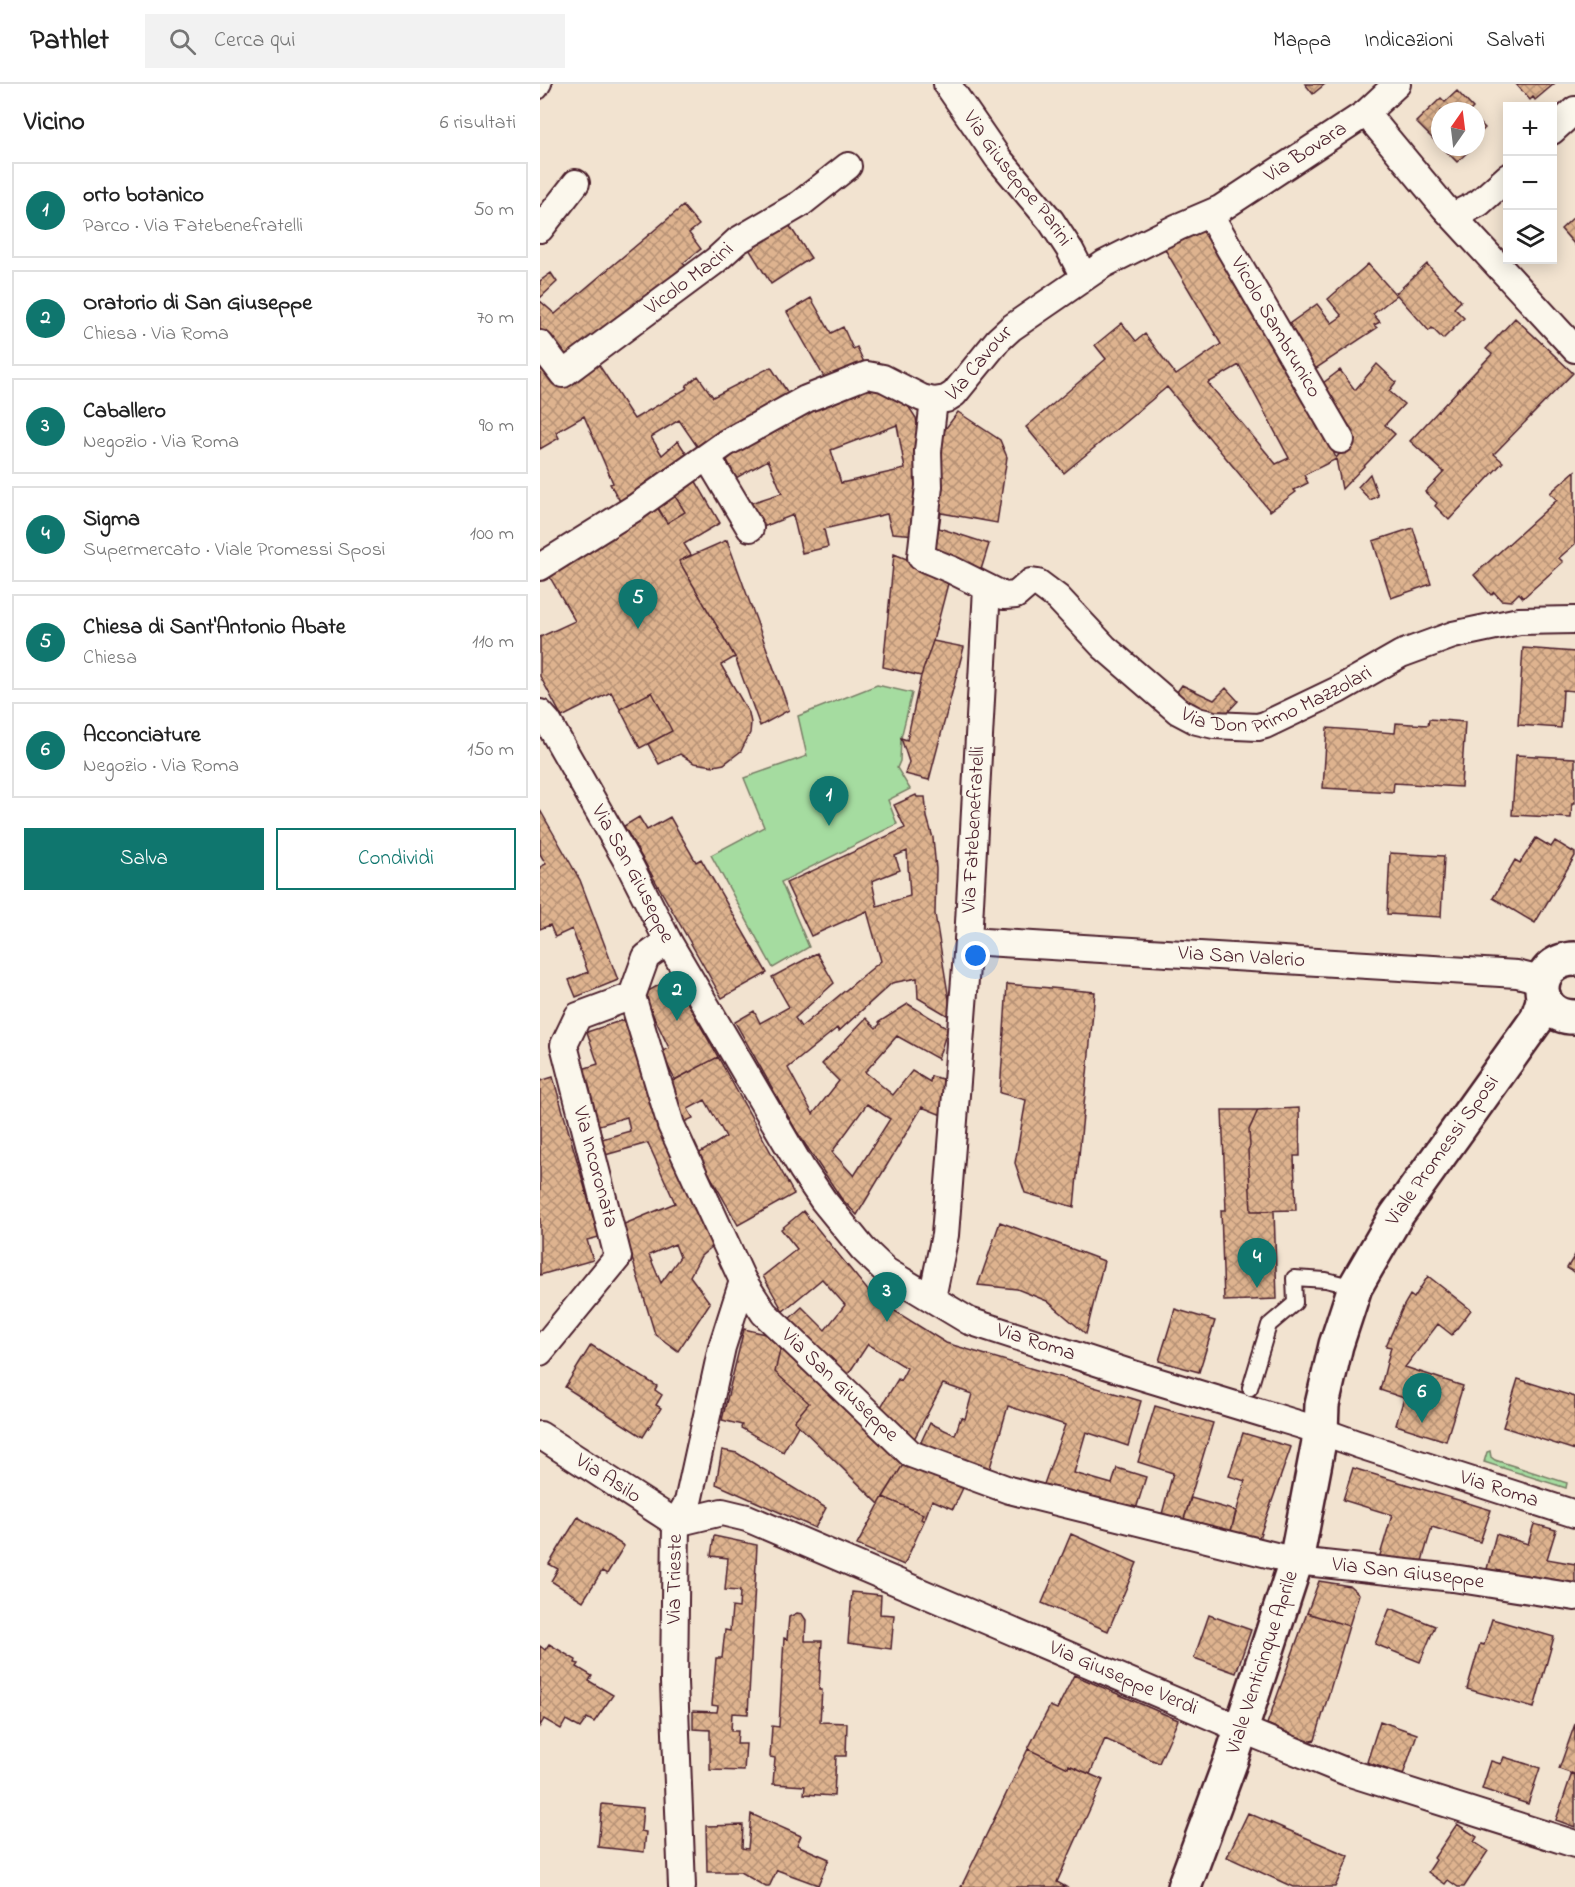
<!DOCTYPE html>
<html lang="it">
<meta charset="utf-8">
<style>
body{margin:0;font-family:"Indie Flower",sans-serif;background:#f2f2f2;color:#222}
.controls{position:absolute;right:18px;top:18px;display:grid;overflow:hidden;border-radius:0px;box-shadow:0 3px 15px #0003}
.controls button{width:54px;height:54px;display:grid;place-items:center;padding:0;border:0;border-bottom:2px solid #e0e0e0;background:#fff;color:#222;font:30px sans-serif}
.compass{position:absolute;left:891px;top:18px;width:54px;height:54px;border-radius:50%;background:#fff;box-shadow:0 3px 15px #0003;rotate:14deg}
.you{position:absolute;left:436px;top:872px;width:21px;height:21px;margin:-15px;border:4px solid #fff;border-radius:50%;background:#1a73e8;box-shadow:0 0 0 9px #1a73e833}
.badge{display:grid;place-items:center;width:39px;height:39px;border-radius:50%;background:#0f766e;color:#fff;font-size:20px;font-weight:700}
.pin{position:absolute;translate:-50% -50px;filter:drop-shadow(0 2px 3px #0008)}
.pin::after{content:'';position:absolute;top:32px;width:21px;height:18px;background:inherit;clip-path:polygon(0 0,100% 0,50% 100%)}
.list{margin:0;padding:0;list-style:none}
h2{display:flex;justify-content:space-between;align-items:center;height:78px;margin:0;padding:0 24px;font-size:26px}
h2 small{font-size:20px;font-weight:400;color:#767676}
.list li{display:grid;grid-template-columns:39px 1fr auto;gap:18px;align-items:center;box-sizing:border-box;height:96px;margin:0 12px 12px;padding:0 12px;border:2px solid #e0e0e0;border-radius:0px}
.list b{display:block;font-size:22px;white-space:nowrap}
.list p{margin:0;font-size:20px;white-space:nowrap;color:#767676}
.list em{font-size:20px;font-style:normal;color:#767676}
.actions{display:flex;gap:12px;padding:18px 24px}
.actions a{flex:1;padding:14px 0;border:2px solid #0f766e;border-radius:0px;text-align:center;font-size:21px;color:#0f766e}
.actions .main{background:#0f766e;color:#fff}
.icon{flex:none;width:33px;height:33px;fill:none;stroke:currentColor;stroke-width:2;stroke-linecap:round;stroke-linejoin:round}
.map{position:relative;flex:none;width:1035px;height:1803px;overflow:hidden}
header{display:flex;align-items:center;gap:36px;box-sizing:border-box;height:84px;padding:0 30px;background:#fff;border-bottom:2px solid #e0e0e0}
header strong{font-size:28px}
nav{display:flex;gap:33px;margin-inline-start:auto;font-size:21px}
.search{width:420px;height:54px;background:#f2f2f2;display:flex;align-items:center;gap:15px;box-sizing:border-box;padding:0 21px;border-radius:0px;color:#767676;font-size:22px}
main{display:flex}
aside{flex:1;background:#fff}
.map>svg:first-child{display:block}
</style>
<header>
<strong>Pathlet</strong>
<div class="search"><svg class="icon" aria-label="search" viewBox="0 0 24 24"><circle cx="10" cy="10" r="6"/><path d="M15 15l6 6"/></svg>Cerca qui</div>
<nav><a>Mappa</a><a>Indicazioni</a><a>Salvati</a></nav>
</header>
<main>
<aside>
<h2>Vicino<small>6 risultati</small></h2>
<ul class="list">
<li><span class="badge">1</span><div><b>orto botanico</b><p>Parco · Via Fatebenefratelli</p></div><em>50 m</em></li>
<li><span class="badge">2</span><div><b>Oratorio di San Giuseppe</b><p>Chiesa · Via Roma</p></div><em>70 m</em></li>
<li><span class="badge">3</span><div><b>Caballero</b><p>Negozio · Via Roma</p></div><em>90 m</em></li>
<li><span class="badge">4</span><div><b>Sigma</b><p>Supermercato · Viale Promessi Sposi</p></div><em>100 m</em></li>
<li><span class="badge">5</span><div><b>Chiesa di Sant'Antonio Abate</b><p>Chiesa</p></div><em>110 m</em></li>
<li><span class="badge">6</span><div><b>Acconciature</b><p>Negozio · Via Roma</p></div><em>150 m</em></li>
</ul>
<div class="actions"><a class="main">Salva</a><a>Condividi</a></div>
</aside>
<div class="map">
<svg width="1035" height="1803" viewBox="0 0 1035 1803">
<defs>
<pattern id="grass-dots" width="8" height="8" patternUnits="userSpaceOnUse" patternTransform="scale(1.5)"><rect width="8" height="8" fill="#a5dca0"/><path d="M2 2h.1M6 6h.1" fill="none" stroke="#90bc8a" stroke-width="1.8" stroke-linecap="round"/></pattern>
<pattern id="building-cross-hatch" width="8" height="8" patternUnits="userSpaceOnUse" patternTransform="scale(1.5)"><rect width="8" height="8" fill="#deb38f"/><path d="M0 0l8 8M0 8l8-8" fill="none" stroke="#b69175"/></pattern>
</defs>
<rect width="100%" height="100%" fill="#f2e3d0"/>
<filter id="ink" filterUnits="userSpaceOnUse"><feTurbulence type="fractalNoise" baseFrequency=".0167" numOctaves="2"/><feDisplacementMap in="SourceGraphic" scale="12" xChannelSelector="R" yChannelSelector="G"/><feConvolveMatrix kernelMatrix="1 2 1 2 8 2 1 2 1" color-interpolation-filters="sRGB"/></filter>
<g filter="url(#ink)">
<path fill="url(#grass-dots)" stroke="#787e66" stroke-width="1.5" d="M950,1367L951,1373L955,1376L1027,1399L1026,1404L944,1378L947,1368Z"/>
<path fill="#a5dca0" stroke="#787e66" stroke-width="1.5" d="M337,601L372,609L361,654L360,677L357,684L370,705L348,716L357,740L241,798L269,863L233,884L171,771L224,743L204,694L267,672L258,632Z"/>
<path fill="url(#building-cross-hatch)" stroke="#4a1f2b" stroke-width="1.5" fill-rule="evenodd" d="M765,0H785L773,10Z
M976,0H1014L995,16L993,13L990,16Z
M917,7L933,24L930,27H900L899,61L876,38L901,14L905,18Z
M936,35L945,44L936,53Z
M902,63H931L932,64L917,78Z
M143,122L159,141L149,149L161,165L143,179L149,186L27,279L0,251V217L15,230Z
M1035,132V161L1021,145Z
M245,135L271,174L231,200L206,160Z
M663,143L786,350L796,374L803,366L801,365L814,348L778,303L800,286L815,306L837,280L856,298L849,307L864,320L845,341L855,350L802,405L796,375L764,391L768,399L754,406L756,408L730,427L627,303L524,389L486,343L566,275L555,261L582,239L596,257L605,250L636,291L681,260L623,162ZM699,281L749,374L736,380L668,299Z
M828,180L855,210L887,180L921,217L914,224L924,234L903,255L892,244L889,247L857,211L833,230L840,238L834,241L837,244L769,289L739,247L777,220L792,239L802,232L788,215Z
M11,189L17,198L0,214V197Z
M271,214L291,249L303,243L313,265L317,263L326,283L288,300L247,228Z
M975,234L1033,289L954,370L963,378L909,436L895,422L897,419L885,408L904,388L870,357L952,270L946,265Z
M0,273L55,275L94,335L146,305L147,301L158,292L173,313L231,283L248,309L247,316L161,368L139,336L111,353L122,371L138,357L150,375L81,419L70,400L73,399L44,332L16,348L19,354L0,365Z
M344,301L363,314L376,334L383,382L377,451L352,449L347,430L284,445L288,463L262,469L253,431L218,445L207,420L242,409L228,376L196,394L183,368L310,304ZM357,341L365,385L301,399L291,366Z
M418,328L460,356L467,373L457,439L401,429L399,444L449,460L440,489L387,468L400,352Z
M1035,387V460L1019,474L1023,478L983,514L979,509L971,517L961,516L954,508L951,511L934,491L1017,416L1010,409Z
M830,390L838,412L830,416L818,403Z
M154,394L180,439L144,460L151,471L139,477L195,573L181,581L209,629L211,639L210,649L201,667L184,680L174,682L154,679L140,670L119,680L108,660L132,647L112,608L80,625L71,608L22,633L0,592V553L35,537L7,488L117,423L127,439L145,428L132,407Z
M133,409L145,428L127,439L116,420Z
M873,444L891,500L851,514L833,457Z
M187,456L249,626L220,642L195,573L139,477Z
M354,470L410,492L393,557L381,592L343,583Z
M393,557L424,563L389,696L365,690L369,678L361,654L367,656L381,592Z
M983,564L1035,568V607L1023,606L1021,644L978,641Z
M642,601L674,616L686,604L698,617L683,633L641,620L637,608Z
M112,608L132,647L100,664L80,625Z
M889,635L925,638L921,703L854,699L853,708L783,704L787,644L855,649L856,639L888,641Z
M976,671L1035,674V719H1032L1031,734L972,731Z
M376,711L377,713H385L387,733L393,754L396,785L395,830L412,934L378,914L377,894L352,899L299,947L297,944L248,984L273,1030L299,997L282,980L326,934L336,944L340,940L339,938L368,920L408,944L398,975L357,952L325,988L353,1011L372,987L390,998L391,992L410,997L404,1032L382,1023L317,1131L301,1114L257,1048L195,938L214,927L220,939L249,923L232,893L277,869L294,899L255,934L261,943L341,877L327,827L271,852L246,799L365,744L354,721ZM367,767L370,812L337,822L332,797L360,786L355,772ZM327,1020L350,1035L314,1092L292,1068Z
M0,726L40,796L78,896L36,913L29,896L48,888L32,845L15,853L10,841L0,845V783L6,780L0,770Z
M99,733L107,746L130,733L156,778L161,775L227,889L182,914L84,742Z
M996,754L1011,763L1015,757L1035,769V772L995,839L953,814L975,776L980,779Z
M850,769L904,772L901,833L847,830Z
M133,893L178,973L135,996L121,968L129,964L103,910Z
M467,900L555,908L534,1123L485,1109L475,1079L486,1016L460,1009Z
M92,933L175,1160L161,1172L150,1192L170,1219L138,1267L115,1250L82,1141L135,1119L108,1059L58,1073L39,986L58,980L47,948ZM87,1033L90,1047L62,1055L59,1041ZM135,1160L140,1173L121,1199L109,1171Z
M178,973L254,1110L198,1141L158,1070L186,1053L165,1016L148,1025L153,1034L142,1039L128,999Z
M13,993L59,1153L47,1156L53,1176L0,1191V997Z
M759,1024L760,1072H754L756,1126L711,1127L708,1066L710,1062L709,1046L718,1026Z
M682,1026H718L709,1046L710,1062L708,1066L711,1127H734L737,1215L684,1217L681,1126H686Z
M263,1127L334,1214L406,1259L601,1317L588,1362L546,1348L534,1389L572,1400L577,1384L606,1393L596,1425L503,1403L525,1341L468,1322L449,1387L379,1362L390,1339L415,1351L421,1333L425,1335L432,1310L403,1300L373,1357L339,1326L358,1295L360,1297L367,1284L328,1260L305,1295L248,1236L262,1223L285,1246L305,1221L282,1195L243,1227L223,1192L257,1165L241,1145Z
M460,1138L564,1177L546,1250L507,1217L477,1205L438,1201Z
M1035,1171V1189L1027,1184Z
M888,1192L931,1226L912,1251L898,1240L865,1283L923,1302L906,1357L856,1341L864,1314L840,1306L851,1263L846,1262L863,1223L870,1211L874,1214Z
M635,1225L675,1237L659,1288L619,1277Z
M204,1245L230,1251L241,1262L235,1288L269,1319L254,1337L258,1342L243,1368L201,1344L202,1341L182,1336Z
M51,1261L117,1302L115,1306L122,1311L116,1321L121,1324L103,1353L25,1303Z
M241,1262L364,1379L339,1420L254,1337L269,1319L235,1288Z
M978,1295L1035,1313V1366L963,1343Z
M615,1322L673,1339L644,1435L622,1430L633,1389L598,1378Z
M703,1349L751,1363L719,1454L691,1447L705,1397L689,1392Z
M182,1366L197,1369L286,1424L275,1444L176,1400Z
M364,1379L423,1404L413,1425L392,1416L384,1437L381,1435L383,1430L343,1413Z
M813,1384L951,1426L940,1458L892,1443L880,1484L838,1478L852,1431L803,1416Z
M343,1413L383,1430L381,1435L384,1437L364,1481L317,1461Z
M651,1414L696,1427L691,1447L644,1435Z
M38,1433L84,1462L67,1490L62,1487L43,1517L11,1497L18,1485L9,1480Z
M994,1440L1016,1446L1007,1475L1035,1480V1499L947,1485L956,1450L988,1460Z
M531,1450L597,1479L568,1547L502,1519Z
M174,1452L217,1461L208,1630L192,1629L191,1647H198L197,1660H206L204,1687L170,1686V1646L153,1645V1627L177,1628L178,1622L172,1621L176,1574H182L185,1546L190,1547L192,1523L199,1524L200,1507L185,1506L188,1474L171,1472Z
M779,1497L810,1502L819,1510L809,1542L767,1529Z
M312,1508L341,1511L340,1530L354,1531L351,1565L308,1559Z
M850,1524L895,1542L880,1578L835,1560Z
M257,1529L262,1530L266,1536L265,1557H282L279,1606H282L280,1638L307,1639L306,1672H296L294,1712L264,1710L265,1702L233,1700L235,1674L230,1673L232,1642L239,1643L244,1554L247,1555L249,1533Z
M767,1529L809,1542L775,1656L766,1658L727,1640Z
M669,1531L711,1546L696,1589L654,1574Z
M952,1535L1014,1553L994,1624L927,1605L940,1560L944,1561Z
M9,1560L36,1576L35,1579L39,1580L37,1583L52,1592L49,1597L73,1611L54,1638L47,1634L40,1644L26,1636L21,1645L4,1635L0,1642V1562L5,1566Z
M534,1591L638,1636L619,1679L565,1655L550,1690L529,1681L528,1684L488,1665L510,1622L517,1625Z
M840,1637L877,1650L863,1691L827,1678Z
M1035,1640V1691L1019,1685Z
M488,1665L528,1684L529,1681L563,1696L517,1798L526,1803H421Z
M964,1673L1000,1684L988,1720L942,1705L951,1677L961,1680Z
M1032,1689L1035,1691V1743L1016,1736Z
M62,1720L103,1724L101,1747L106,1748L104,1768L58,1763Z
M708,1729L809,1772L795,1803H753L687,1773Z
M211,1730L261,1752L257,1761L289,1775L278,1801L237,1786L229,1803H226L200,1788H167L166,1742L203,1741L202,1764L208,1765Z
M917,1740L937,1753L934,1758L948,1767L924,1803H918L908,1796L905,1800L888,1788L896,1776L894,1774Z"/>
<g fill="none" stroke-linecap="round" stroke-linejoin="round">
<g stroke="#4a1f2b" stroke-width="18">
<path id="lane" d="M0,7L4,0
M710,1304L729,1241L755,1219L754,1194L786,1196L815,1203"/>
</g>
<g stroke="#4a1f2b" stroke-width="30">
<g id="street">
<path id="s1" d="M407,0L458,74L511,137L530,166L544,193"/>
<path d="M826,29L904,123L1035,265"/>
<path d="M1012,47L1035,26"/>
<path id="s2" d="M670,131L801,356"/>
<path d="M913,132L939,119L968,93"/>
<path d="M0,145L36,99"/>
<path id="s3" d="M0,260L23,290L175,177L197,157L260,120L308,82"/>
<path id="s4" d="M394,317L388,367L389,402L381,473L412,486L464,512L476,511L491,498L498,499L518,514L564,563L638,627L657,637L674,641L718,643L725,641L798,606L861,570L913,551L979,537L1035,536"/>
<path d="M168,374L210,444"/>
<path id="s5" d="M0,483L96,423L186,359L266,315L327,291L343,294L382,314L394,317L406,315L414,310L458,256L471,244L564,180L638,143L680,125L826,29L857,0"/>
<path id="s6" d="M0,629L8,638L91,784L128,857L262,1085L283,1116L323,1165L346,1187L429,1237L590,1289L781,1347L817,1360L1035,1430"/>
<path id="s7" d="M128,857L106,873L92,912L131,1041L203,1197L224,1229L371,1370L469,1406L756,1477L913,1494L1035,1513"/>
<path id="s8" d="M428,857L977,890L993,894L1002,906"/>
<path id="s9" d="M392,1214L405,1151L428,857L447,504"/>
<path d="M0,1268L78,1173L24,961L38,932L92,912"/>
<path id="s10" d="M0,1351L136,1439"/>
<path id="s11" d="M136,1439L182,1428L207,1434L701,1645L807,1688L1035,1760"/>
<path id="s12" d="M142,1803L134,1598L136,1439L148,1418L182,1263L203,1197"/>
</g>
</g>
<g stroke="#4a1f2b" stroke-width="38">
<g id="secondary">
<path d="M1035,875C990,876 992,934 1035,933"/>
<path id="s13" d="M644,1803L691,1676L756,1477L781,1347L782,1321L796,1261L815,1203L856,1132L997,935L1004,914"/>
</g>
</g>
<use href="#lane" stroke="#fbf7ec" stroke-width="14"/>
<use href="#street" stroke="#fbf7ec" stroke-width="26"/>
<use href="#secondary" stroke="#fbf7ec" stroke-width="33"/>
</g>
</g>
<g text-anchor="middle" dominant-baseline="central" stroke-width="4.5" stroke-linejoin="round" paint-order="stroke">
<g font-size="21" fill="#4a1f2b" stroke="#fbf7ec">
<text stroke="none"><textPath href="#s5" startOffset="906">Via Bovara</textPath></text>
<text stroke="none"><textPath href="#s1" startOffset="118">Via Giuseppe Parini</textPath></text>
<text stroke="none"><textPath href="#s3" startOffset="196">Vicolo Macini</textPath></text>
<text stroke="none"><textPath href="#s2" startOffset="130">Vicolo Sambrunico</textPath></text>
<text stroke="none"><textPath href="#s5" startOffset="514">Via Cavour</textPath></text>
<text stroke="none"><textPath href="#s4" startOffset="584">Via Don Primo Mazzolari</textPath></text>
<text stroke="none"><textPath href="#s9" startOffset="471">Via Fatebenefratelli</textPath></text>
<text stroke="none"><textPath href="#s6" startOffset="186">Via San Giuseppe</textPath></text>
<text stroke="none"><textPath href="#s8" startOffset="274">Via San Valerio</textPath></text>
<text stroke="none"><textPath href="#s13" startOffset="788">Viale Promessi Sposi</textPath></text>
<text transform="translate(55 1083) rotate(75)">Via Incoronata</text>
<text stroke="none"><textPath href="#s6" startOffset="826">Via Roma</textPath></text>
<text stroke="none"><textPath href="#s7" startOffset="518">Via San Giuseppe</textPath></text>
<text stroke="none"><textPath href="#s10" startOffset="81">Via Asilo</textPath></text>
<text stroke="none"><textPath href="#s6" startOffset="1312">Via Roma</textPath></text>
<text stroke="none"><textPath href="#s7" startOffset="1130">Via San Giuseppe</textPath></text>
<text stroke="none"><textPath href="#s12" startOffset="308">Via Trieste</textPath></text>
<text stroke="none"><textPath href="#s13" startOffset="238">Viale Venticinque Aprile</textPath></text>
<text stroke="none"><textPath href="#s11" startOffset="482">Via Giuseppe Verdi</textPath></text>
</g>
</g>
</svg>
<div class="controls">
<button>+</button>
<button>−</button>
<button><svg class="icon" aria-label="layers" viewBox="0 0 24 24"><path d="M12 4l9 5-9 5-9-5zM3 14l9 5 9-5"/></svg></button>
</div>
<svg class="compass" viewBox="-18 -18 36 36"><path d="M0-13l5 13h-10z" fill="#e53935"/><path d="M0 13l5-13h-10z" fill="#767676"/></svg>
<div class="you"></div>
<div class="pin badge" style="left:289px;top:742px">1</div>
<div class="pin badge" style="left:137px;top:937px">2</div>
<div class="pin badge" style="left:347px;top:1238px">3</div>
<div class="pin badge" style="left:717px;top:1204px">4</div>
<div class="pin badge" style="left:98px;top:545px">5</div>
<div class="pin badge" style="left:882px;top:1339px">6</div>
</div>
</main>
